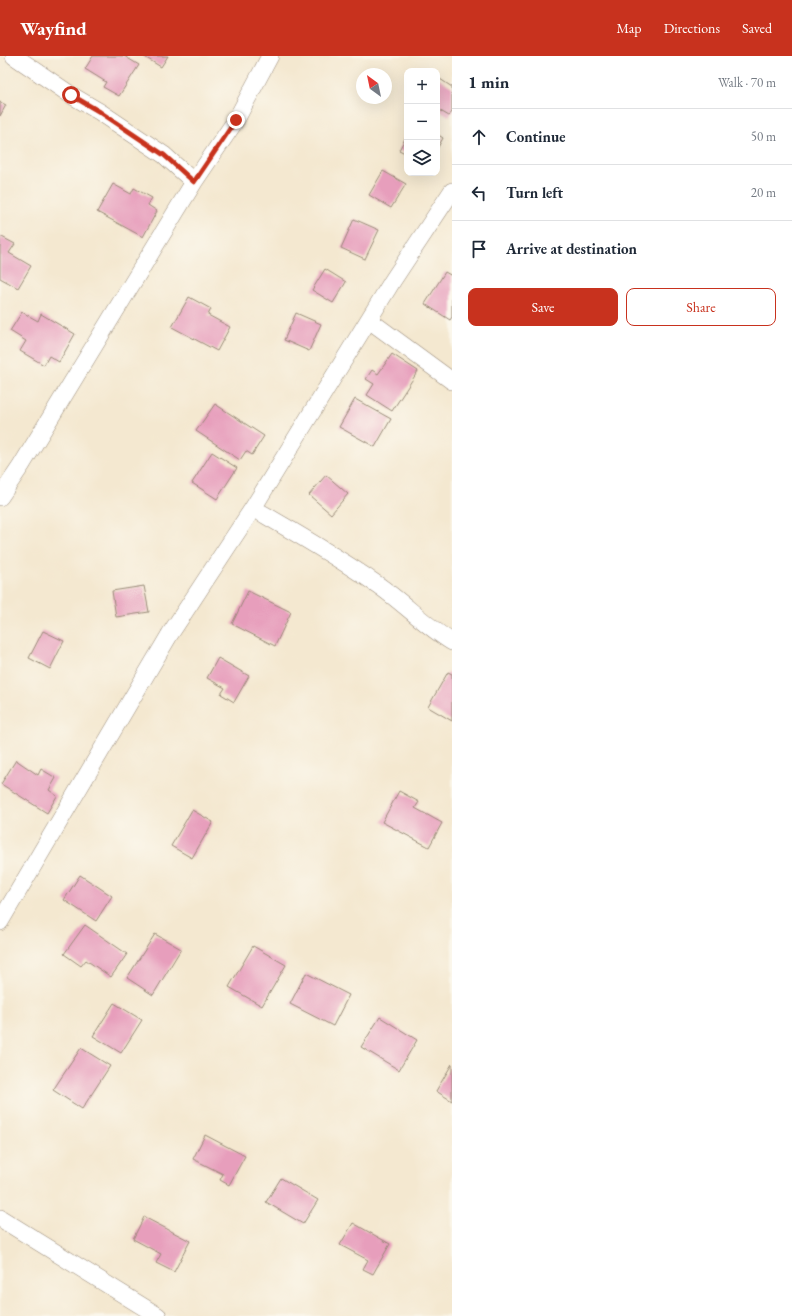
<!DOCTYPE html>
<meta charset="utf-8">
<style>
body{margin:0;font-family:"EB Garamond",serif;background:#f6f6f7;color:#1f2937}
.controls{position:absolute;right:12px;top:12px;display:grid;overflow:hidden;border-radius:8px;box-shadow:0 4px 16px #0002}
.controls button{width:36px;height:36px;display:grid;place-items:center;padding:0;border:0;border-bottom:1px solid #e0e1e3;background:#fff;color:#1f2937;font:20px sans-serif}
.compass{position:absolute;left:356px;top:12px;width:36px;height:36px;border-radius:50%;background:#fff;box-shadow:0 4px 16px #0002;rotate:327deg}
.stop{position:absolute;width:12px;height:12px;margin:-9px;border:3px solid #c8321e;border-radius:50%;background:#fff}
.stop.end{background:#c8321e;border-color:#fff;box-shadow:0 1px 4px #0008}
.list{margin:0;padding:0;list-style:none}
h2{display:flex;justify-content:space-between;align-items:center;height:52px;margin:0;padding:0 16px;font-size:17px}
h2 small{font-size:13px;font-weight:400;color:#747a83}
.list li{display:grid;grid-template-columns:26px 1fr auto;gap:12px;align-items:center;box-sizing:border-box;height:56px;padding:0 16px;border-top:1px solid #e0e1e3}
.list b{display:block;font-size:15px;white-space:nowrap}
.list em{font-size:13px;font-style:normal;color:#747a83}
.actions{display:flex;gap:8px;padding:12px 16px}
.actions a{flex:1;padding:9px 0;border:1px solid #c8321e;border-radius:8px;text-align:center;font-size:14px;color:#c8321e}
.actions .main{background:#c8321e;color:#fff}
.icon{flex:none;width:22px;height:22px;fill:none;stroke:currentColor;stroke-width:2;stroke-linecap:round;stroke-linejoin:round}
.map{position:relative;flex:none;width:452px;height:1260px;overflow:hidden}
header{display:flex;align-items:center;gap:24px;box-sizing:border-box;height:56px;padding:0 20px;background:#c8321e;color:#fff}
header strong{font-size:19px}
nav{display:flex;gap:22px;margin-inline-start:auto;font-size:14px}
main{display:flex}
aside{flex:1;background:#fff}
.map>svg:first-child{display:block}
</style>
<header>
<strong>Wayfind</strong>
<nav><a>Map</a><a>Directions</a><a>Saved</a></nav>
</header>
<main>
<div class="map">
<svg width="452" height="1260" viewBox="0 0 452 1260">
<rect width="100%" height="100%" fill="#fbf7ec"/>
<filter id="ink" filterUnits="userSpaceOnUse"><feTurbulence type="fractalNoise" baseFrequency=".025" numOctaves="2"/><feDisplacementMap in="SourceGraphic" scale="8" xChannelSelector="R" yChannelSelector="G"/><feConvolveMatrix kernelMatrix="1 2 1 2 8 2 1 2 1" color-interpolation-filters="sRGB"/></filter>
<filter id="wash" filterUnits="userSpaceOnUse"><feTurbulence type="fractalNoise" baseFrequency=".012" numOctaves="4" result="noise"/><feDisplacementMap in="SourceGraphic" scale="16" xChannelSelector="R" yChannelSelector="G"/><feGaussianBlur stdDeviation="0.9" result="paint"/><feColorMatrix in="noise" values="0 0 0 0 0 0 0 0 0 0 0 0 0 0 0 0 0 1.4 0 .05"/><feComposite in="paint" operator="in"/></filter>
<g filter="url(#wash)">
<rect width="100%" height="100%" fill="#f4e8d0"/>
<g id="blocks">
<path fill="#e79ebc" d="M93,0H124L139,9L119,40L103,31L106,26L85,13Z
M143,0H168L161,11Z
M437,21L452,31V56L449,60L437,53Z
M0,46L6,49L0,60Z
M437,78L443,82L437,93Z
M407,79V98L399,94Z
M383,115L406,128L391,152L369,139Z
M113,128L131,138L134,132L152,142L148,149L157,155L143,181L97,156Z
M354,163L379,174L365,203L341,192Z
M0,180L15,188L9,197L31,210L18,232L0,222Z
M325,213L346,226L333,247L312,234Z
M445,216L452,220V261L450,264L425,248Z
M189,241L211,253L208,259L230,271L217,295L172,271Z
M22,256L38,265L41,258L75,278L59,306L49,300L44,309L20,295L26,285L10,275Z
M296,257L321,268L309,295L284,284Z
M392,298L418,315L392,355L367,339L374,328L366,323L372,314L378,318Z
M355,343L391,363L375,391L339,371Z
M215,348L264,380L252,399L246,395L240,404L196,375Z
M212,396L237,412L217,443L192,427Z
M326,419L348,438L331,458L309,439Z
M144,530L149,556L116,561L112,535Z
M248,535L291,556L275,590L232,568Z
M43,575L64,585L50,613L29,602Z
M218,602L249,620L234,646L221,638L225,632L207,622Z
M448,616L452,618V665L428,651Z
M16,704L38,719L41,713L56,722L49,734L57,740L47,757L1,728Z
M399,735L419,746L415,752L442,767L429,791L382,766Z
M192,754L213,766L192,802L171,790Z
M80,819L112,840L96,865L64,844Z
M85,869L127,898L111,921L86,904L81,910L64,898Z
M155,878L181,893L153,939L127,922Z
M253,890L286,909L262,950L229,931Z
M306,917L349,939L333,970L290,948Z
M114,947L142,964L121,997L93,980Z
M380,961L417,984L399,1014L361,991Z
M81,992L110,1010L82,1053L53,1034Z
M452,1008V1045L436,1035Z
M205,1079L245,1100L229,1129L220,1124L223,1118L193,1103Z
M281,1122L318,1144L303,1168L266,1146Z
M144,1161L190,1185L174,1216L156,1207L161,1198L133,1183Z
M353,1167L390,1188L373,1218L363,1213L368,1204L340,1189Z"/>
</g>
</g>
<g filter="url(#ink)">
<use href="#blocks" fill-opacity="0" stroke="#988977" stroke-width="1"/>
<g fill="none" stroke-linecap="round" stroke-linejoin="round">
<g stroke="#988977" stroke-width="18">
<path id="street" d="M14,0L71,39L100,56L164,99L194,126
M369,264L452,325
M0,441L21,410L194,126L236,64L270,0
M253,452C294,476 336,500 375,527C402,545 424,569 452,586
M0,866L170,578L253,452L393,224L452,135
M0,1162L158,1260"/>
</g>
<use href="#street" stroke="#fff" stroke-width="17"/>
</g>
</g>
<g fill="none" stroke-linecap="round" stroke-linejoin="round" filter="url(#ink)">
<path stroke="#c8321e" stroke-width="5" d="M71,39L100,56L164,99L194,126L236,64"/>
</g>
</svg>
<div class="controls">
<button>+</button>
<button>−</button>
<button><svg class="icon" aria-label="layers" viewBox="0 0 24 24"><path d="M12 4l9 5-9 5-9-5zM3 14l9 5 9-5"/></svg></button>
</div>
<svg class="compass" viewBox="-18 -18 36 36"><path d="M0-13l5 13h-10z" fill="#e53935"/><path d="M0 13l5-13h-10z" fill="#747a83"/></svg>
<div class="stop" style="left:71px;top:39px"></div>
<div class="stop end" style="left:236px;top:64px"></div>
</div>
<aside>
<h2>1 min<small>Walk · 70 m</small></h2>
<ul class="list">
<li><svg class="icon" aria-label="ahead" viewBox="0 0 24 24"><path d="M12 20V5M6 11l6-6 6 6"/></svg><div><b>Continue</b></div><em>50 m</em></li>
<li><svg class="icon" aria-label="left" viewBox="0 0 24 24"><path d="M17 20v-9H6M10 6l-5 5 5 5"/></svg><div><b>Turn left</b></div><em>20 m</em></li>
<li><svg class="icon" aria-label="arrive" viewBox="0 0 24 24"><path d="M6 21V4h12l-3 4 3 4H6"/></svg><div><b>Arrive at destination</b></div></li>
</ul>
<div class="actions"><a class="main">Save</a><a>Share</a></div>
</aside>
</main>
